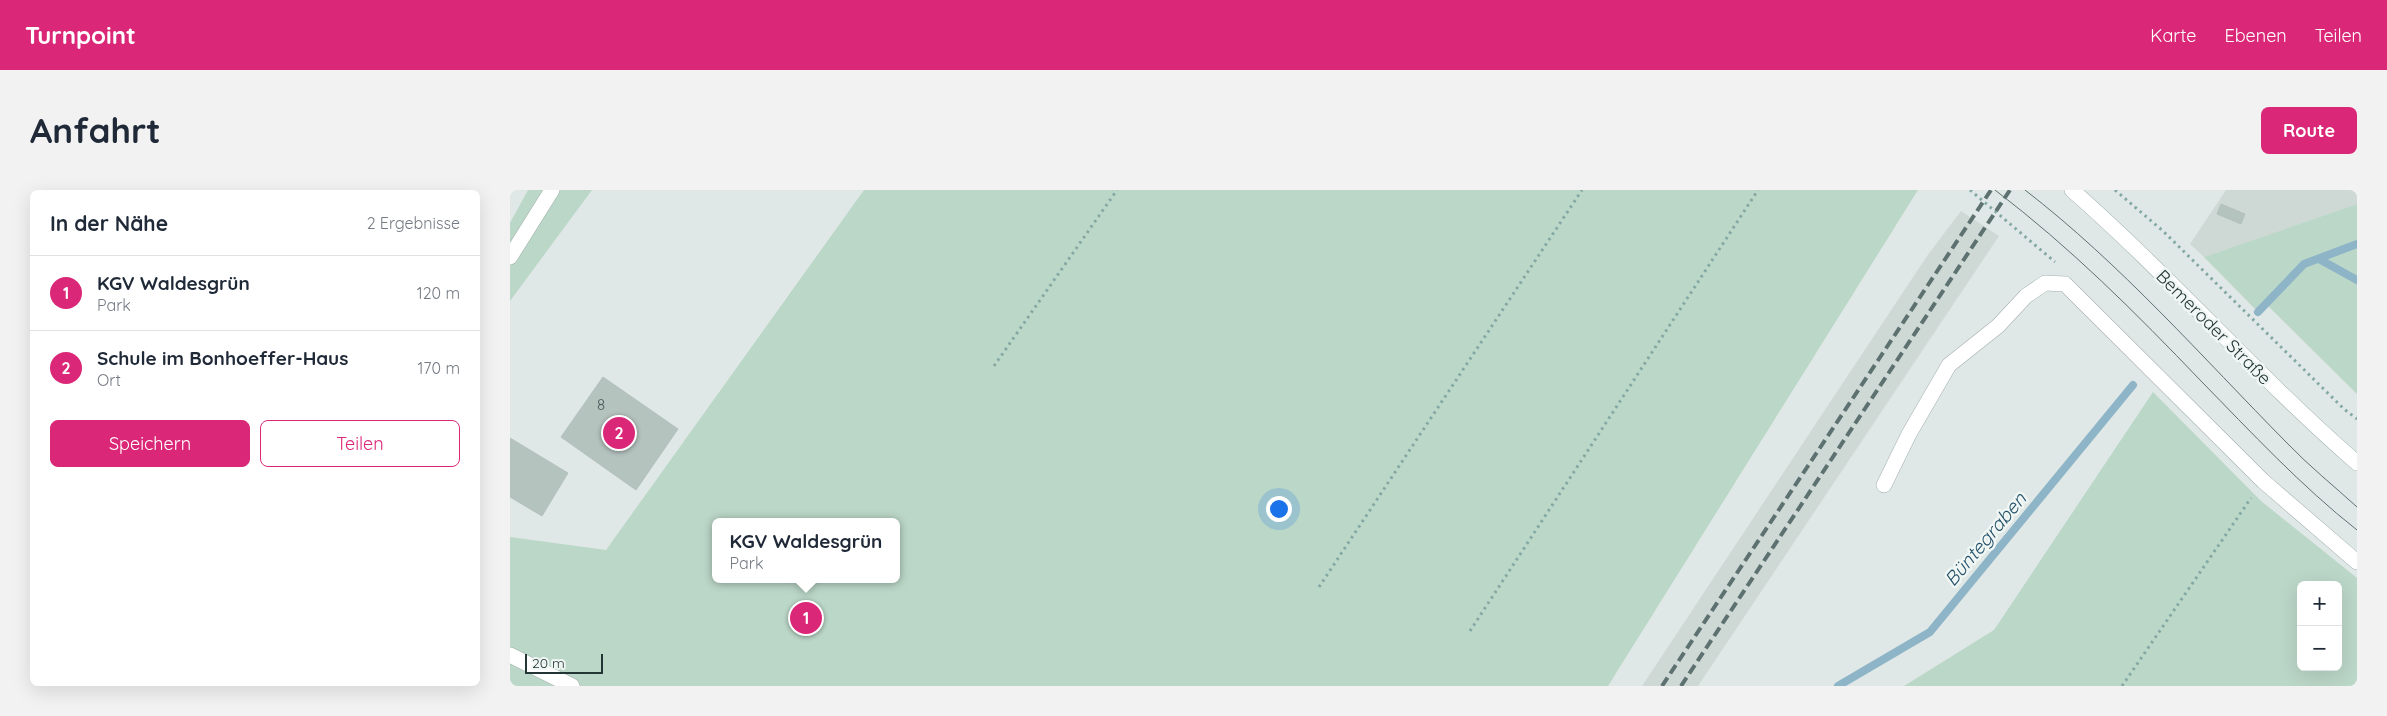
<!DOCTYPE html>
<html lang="de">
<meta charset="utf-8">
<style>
body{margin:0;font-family:Quicksand,sans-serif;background:#f2f2f3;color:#1f2937}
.controls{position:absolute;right:15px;bottom:15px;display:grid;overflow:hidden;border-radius:8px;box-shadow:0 5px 20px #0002}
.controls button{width:45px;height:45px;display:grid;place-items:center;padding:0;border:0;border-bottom:1px solid #e0e1e3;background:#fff;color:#1f2937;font:25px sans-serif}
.scale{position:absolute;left:15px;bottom:12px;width:78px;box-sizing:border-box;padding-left:5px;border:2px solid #233635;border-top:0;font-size:14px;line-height:18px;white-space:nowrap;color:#233635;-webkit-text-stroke:4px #eff6f4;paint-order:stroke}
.you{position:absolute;left:768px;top:318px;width:18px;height:18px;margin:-12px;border:4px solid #fff;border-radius:50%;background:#1a73e8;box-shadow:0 0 0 8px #1a73e833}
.badge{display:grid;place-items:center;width:32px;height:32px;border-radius:50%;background:#db2777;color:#fff;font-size:16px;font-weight:700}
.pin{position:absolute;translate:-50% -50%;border:2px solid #fff;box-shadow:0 1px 5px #0006}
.popup{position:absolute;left:202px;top:328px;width:188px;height:65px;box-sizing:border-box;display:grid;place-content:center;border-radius:8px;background:#fff;filter:drop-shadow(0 1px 4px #0005);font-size:16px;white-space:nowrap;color:#747a83}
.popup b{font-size:19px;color:#1f2937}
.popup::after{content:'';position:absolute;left:50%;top:100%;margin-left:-10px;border:10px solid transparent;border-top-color:#fff}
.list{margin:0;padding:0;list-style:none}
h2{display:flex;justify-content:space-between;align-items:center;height:65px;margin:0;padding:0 20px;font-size:21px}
h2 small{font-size:16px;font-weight:400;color:#747a83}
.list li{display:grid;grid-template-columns:32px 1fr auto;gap:15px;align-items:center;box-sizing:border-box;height:75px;padding:0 20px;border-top:1px solid #e0e1e3}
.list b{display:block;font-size:19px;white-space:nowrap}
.list p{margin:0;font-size:16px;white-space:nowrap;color:#747a83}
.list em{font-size:16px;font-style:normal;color:#747a83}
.actions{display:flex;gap:10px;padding:15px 20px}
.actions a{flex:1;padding:11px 0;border:1px solid #db2777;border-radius:8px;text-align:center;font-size:18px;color:#db2777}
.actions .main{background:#db2777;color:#fff}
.map{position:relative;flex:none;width:1847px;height:496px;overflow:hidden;border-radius:8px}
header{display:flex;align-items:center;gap:30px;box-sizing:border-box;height:70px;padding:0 25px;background:#db2777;color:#fff}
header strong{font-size:24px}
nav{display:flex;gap:28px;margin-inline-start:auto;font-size:18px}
.intro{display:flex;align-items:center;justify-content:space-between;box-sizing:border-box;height:120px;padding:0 30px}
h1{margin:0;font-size:35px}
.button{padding:12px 22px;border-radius:8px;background:#db2777;color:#fff;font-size:18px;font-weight:700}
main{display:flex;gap:30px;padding:0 30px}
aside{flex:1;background:#fff;border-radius:8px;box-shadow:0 5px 20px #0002}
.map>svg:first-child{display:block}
</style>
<header>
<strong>Turnpoint</strong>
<nav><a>Karte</a><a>Ebenen</a><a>Teilen</a></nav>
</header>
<div class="intro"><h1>Anfahrt</h1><a class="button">Route</a></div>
<main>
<aside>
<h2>In der Nähe<small>2 Ergebnisse</small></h2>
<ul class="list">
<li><span class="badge">1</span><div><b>KGV Waldesgrün</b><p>Park</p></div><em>120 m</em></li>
<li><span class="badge">2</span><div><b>Schule im Bonhoeffer-Haus</b><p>Ort</p></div><em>170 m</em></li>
</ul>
<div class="actions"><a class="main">Speichern</a><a>Teilen</a></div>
</aside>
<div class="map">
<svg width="1847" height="496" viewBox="0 0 1847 496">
<rect width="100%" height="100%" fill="#dfe8e6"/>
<path fill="#ced8d5" d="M1716,0H1847V14L1694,67L1680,54Z
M1451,21L1489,46L1188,496H1132L1417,66Z"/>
<path fill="#bbd7c8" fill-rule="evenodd" d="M18,0H82L0,111V33Z
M354,0H1408L1098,496H0V347L96,360ZM206,332H386V389H206Z
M1847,14V204L1758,116L1746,120L1694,67Z
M1643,202L1751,311L1847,388V496H1394L1484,440ZM1791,395H1828V477H1791Z"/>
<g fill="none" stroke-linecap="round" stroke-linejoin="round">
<path stroke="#8eb4c7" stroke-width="8" d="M1809,69L1847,90
M1748,122L1794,74L1847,54
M1328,496L1420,442L1623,195"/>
</g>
<path fill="#b5c3bf" stroke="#b3c1be" d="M1711,14L1735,24L1731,34L1707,24Z
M93,187L168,239L126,300L51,247Z
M0,248L58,283L32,326L0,307Z"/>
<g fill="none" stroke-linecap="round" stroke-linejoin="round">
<g stroke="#a3afad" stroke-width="16">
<path id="lane" d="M0,67L42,0
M1374,295L1399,244L1439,175L1488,136L1516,106L1535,93L1555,94L1753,291L1847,372
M0,465L62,496"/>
</g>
<g stroke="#9db0ac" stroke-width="16">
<path id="secondary" d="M1562,0C1661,87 1748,187 1847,273"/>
</g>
<path stroke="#84a8a3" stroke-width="3" stroke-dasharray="2.5 4" stroke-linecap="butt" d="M1460,0L1545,72
M1605,0L1653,41L1834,219L1847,229
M484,176L607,0
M809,397L1072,0
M960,441L1248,0
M1612,496L1741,308"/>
<use href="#lane" stroke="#fff" stroke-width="15"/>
<use href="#secondary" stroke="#fff" stroke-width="15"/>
<path stroke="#5d7270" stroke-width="1" d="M1485,0C1560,57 1626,123 1691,191C1741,242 1791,296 1847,340
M1515,0C1611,74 1692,167 1777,253C1799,276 1824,296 1847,317"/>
<path stroke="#5d7270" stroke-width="4" stroke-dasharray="10 5" stroke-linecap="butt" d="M1152,496L1481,0
M1171,496L1500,0"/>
</g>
<g text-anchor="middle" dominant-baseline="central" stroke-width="5" stroke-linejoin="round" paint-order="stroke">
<g font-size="15" fill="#485958">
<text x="91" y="214">8</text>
</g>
<g font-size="18" fill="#233635" stroke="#eff6f4">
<text transform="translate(1704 137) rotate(45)">Bemeroder Straße</text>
</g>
<g font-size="19" font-style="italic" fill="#25526a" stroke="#eff6f4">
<text transform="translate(1475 349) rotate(-50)">Büntegraben</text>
</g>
</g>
</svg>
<div class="controls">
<button>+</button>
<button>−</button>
</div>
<div class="scale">20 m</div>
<div class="you"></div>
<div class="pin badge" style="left:296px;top:428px">1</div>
<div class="popup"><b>KGV Waldesgrün</b>Park</div>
<div class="pin badge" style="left:109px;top:243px">2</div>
</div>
</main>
